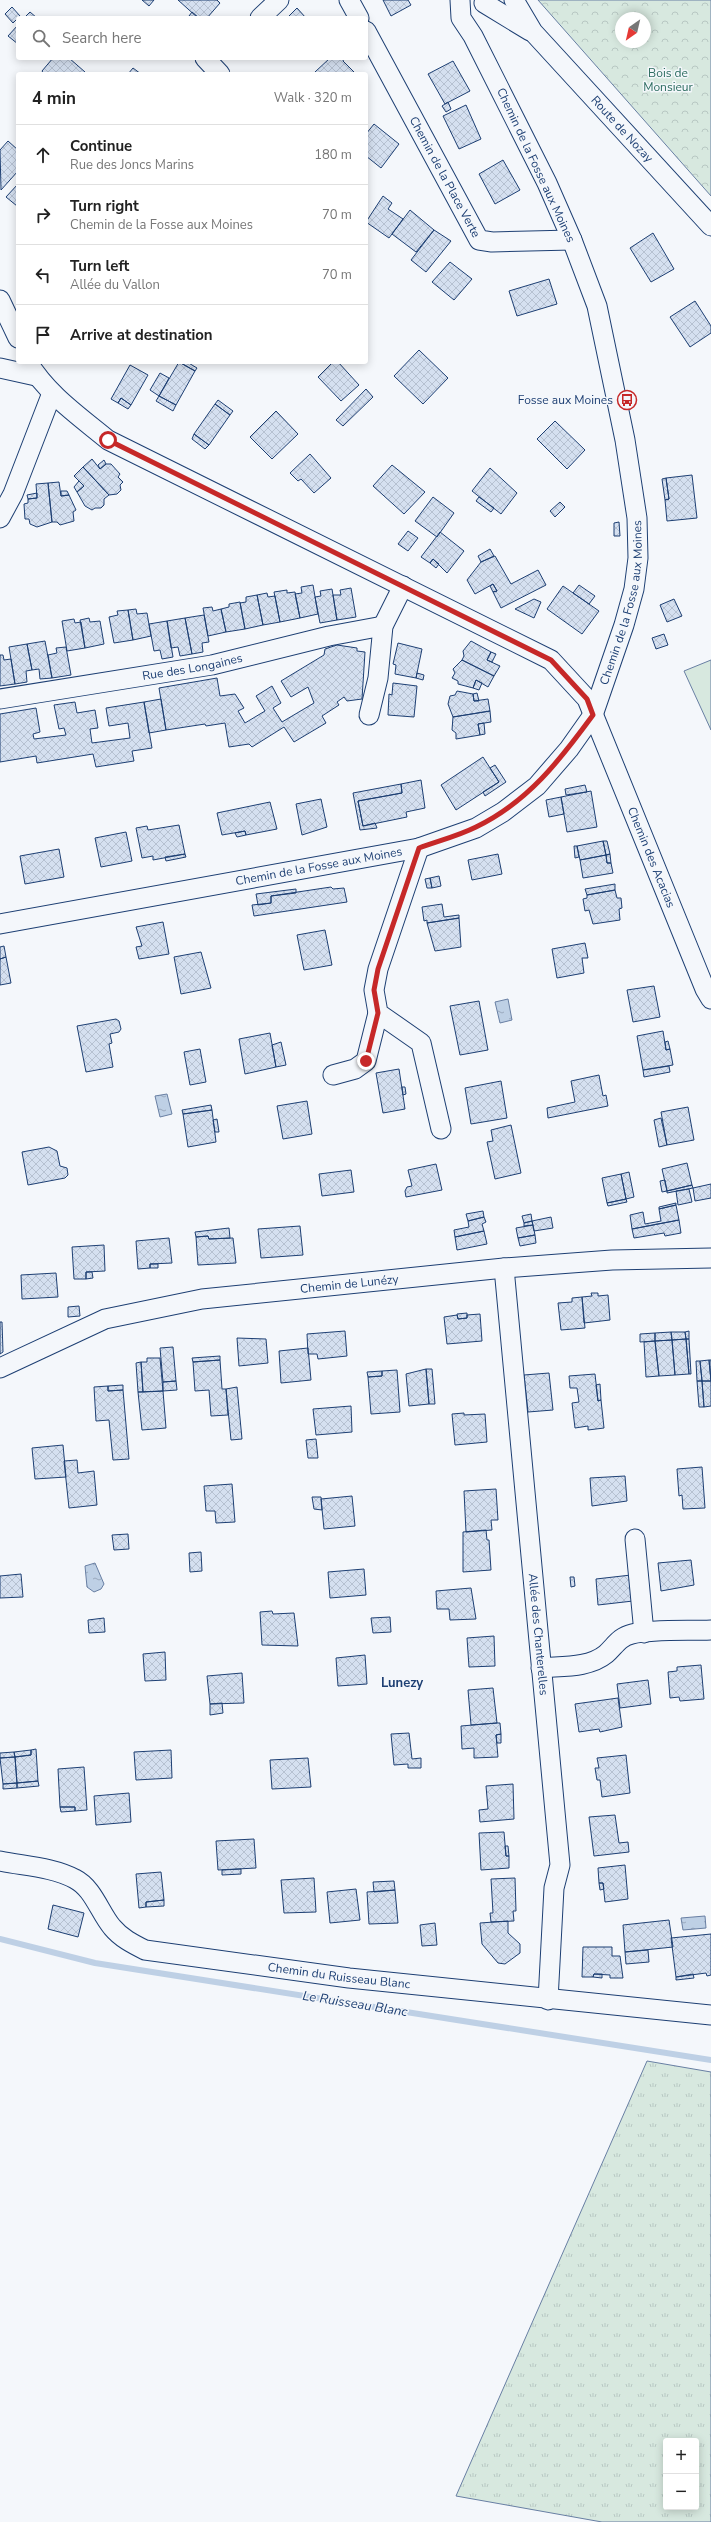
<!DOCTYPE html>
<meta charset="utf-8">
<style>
body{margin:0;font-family:"Nunito Sans",sans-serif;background:#f6f6f6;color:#222}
.controls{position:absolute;right:12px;bottom:12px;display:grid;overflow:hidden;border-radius:4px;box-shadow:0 2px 10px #0003}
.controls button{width:36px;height:36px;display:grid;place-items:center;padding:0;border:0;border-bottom:1px solid #e0e0e0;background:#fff;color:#222;font:20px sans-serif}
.compass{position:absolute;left:615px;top:12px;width:36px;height:36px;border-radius:50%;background:#fff;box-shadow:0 2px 10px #0003;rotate:214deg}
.stop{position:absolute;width:12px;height:12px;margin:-9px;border:3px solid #c62828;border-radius:50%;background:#fff}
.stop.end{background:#c62828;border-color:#fff;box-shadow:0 1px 4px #0008}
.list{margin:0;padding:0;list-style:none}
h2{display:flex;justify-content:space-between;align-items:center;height:52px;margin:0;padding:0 16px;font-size:17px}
h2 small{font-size:13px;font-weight:400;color:#767676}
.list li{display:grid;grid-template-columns:26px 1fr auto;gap:12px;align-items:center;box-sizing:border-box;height:60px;padding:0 16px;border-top:1px solid #e0e0e0}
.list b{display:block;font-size:15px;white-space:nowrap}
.list p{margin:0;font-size:13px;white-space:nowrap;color:#767676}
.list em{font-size:13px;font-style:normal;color:#767676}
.icon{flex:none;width:22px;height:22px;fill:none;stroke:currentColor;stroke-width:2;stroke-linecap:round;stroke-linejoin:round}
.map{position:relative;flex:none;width:711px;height:2522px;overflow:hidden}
.search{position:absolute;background:#fff;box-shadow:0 2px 10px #0003;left:16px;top:16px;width:352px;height:44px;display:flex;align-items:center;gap:10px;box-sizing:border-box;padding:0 14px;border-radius:4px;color:#767676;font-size:15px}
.panel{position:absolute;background:#fff;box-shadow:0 2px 10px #0003;left:16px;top:72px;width:352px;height:292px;border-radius:4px}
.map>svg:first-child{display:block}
</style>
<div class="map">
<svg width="711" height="2522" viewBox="0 0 711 2522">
<defs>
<pattern id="grass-tufts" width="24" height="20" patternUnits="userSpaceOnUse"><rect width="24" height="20" fill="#d7e8df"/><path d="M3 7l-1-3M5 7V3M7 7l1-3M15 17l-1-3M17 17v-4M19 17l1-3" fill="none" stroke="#b8c8c3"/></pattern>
<pattern id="forest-crowns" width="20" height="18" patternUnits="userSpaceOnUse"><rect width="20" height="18" fill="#d7e8df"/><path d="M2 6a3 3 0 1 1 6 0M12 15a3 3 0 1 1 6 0" fill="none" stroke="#b8c8c3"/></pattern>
<pattern id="water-ripples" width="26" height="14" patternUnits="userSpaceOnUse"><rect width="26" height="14" fill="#bed0e5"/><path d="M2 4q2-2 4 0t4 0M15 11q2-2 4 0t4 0" fill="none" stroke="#9aaabe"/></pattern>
<pattern id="building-cross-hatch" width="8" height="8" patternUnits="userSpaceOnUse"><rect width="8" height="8" fill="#d5e0f0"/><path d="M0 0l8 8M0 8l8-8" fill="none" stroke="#b6c1d1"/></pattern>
</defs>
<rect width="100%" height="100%" fill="#f4f7fb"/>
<path fill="url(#grass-tufts)" stroke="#687fa3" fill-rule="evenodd" d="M647,2061L711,2072V2522H602L456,2496ZM666,2441H696V2507H666Z"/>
<path fill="url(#forest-crowns)" stroke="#687fa3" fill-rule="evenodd" d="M538,0H711V196ZM621,18H645V42H621Z"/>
<path fill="#d7e8df" stroke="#687fa3" d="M711,660V730L684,671Z"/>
<path fill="url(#water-ripples)" stroke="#687fa3" d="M508,999L512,1020L500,1023L495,1002Z
M167,1094L172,1114L160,1117L155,1096Z
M95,1563L104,1584L101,1589L94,1592L87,1587L85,1566Z
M705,1916L706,1928L683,1930L681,1918Z"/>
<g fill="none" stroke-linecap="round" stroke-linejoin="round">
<path stroke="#bed0e5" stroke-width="6" d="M0,1939L95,1963L711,2060"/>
</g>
<path fill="url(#building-cross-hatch)" stroke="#1d3f73" d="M142,0H154L149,6Z
M178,0H217L220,3L207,18H198Z
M383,0H408L411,5L391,16Z
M12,7L20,16L13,23L5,14Z
M297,8L306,18H287Z
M30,12L37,18H24Z
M192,12L198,17L197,18L189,16Z
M18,25V44L8,36Z
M53,58H69L85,72L83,74H44L42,71Z
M330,58H344L343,61L356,74H317L315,72Z
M453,61L470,91L445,104L428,74Z
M133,68L141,74H128Z
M448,102L451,109L446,112L442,106Z
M466,105L481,139L459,149L443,116Z
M374,124L399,144L381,168L366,156V134Z
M8,141L18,150V171L1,190L0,150Z
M503,160L520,190L495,204L479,174Z
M18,184V205L17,206L6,197Z
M383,196L392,203L388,209L403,219L389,238L366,222Z
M410,210L434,230L416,252L392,234Z
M434,230L451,241L426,272L411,260Z
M653,233L674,269L651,282L630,248Z
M450,262L472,279L454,300L432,282Z
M549,279L557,304L517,316L509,291Z
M695,301L711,326V333L690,347L670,317Z
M419,350L448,378L423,404L394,376Z
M179,362H187L197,368L195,371Z
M179,362L195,371L176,405L159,396Z
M333,362H338L359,385L341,401L318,377Z
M130,365L148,375L131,405L121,398L118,403L111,399Z
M160,373L169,378L159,396L150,390Z
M366,389L373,397L343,426L336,420Z
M159,396L176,405L173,411L156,401Z
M121,398L131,405L128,409L118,403Z
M218,400L233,411L230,415L215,404Z
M215,404L230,415L209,445L194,434Z
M276,411L298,434L272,459L250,437Z
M555,421L585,450L567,469L537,439Z
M194,434L209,445L205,449L192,439Z
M310,454L331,478L314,493L301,479L298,481L290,473Z
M92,459L100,469L106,464H111L120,474L118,477L123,482L120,485L121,490L117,494L109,495L83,467Z
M104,460L106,464L100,469L98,465Z
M392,465L425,492L404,514L373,486Z
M83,467L109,495L104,499V505L101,508H95L92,510L85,506L77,492L84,486L74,476Z
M490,468L517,493L501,514L472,491Z
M692,475L697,518L667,521L665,500L669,499L666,478Z
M666,478L669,499L665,500L662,479Z
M79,481L84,486L77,492L74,487Z
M59,482L61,496L69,495L76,510L73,512L74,521L60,525L57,522H52L48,483Z
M48,483L52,522L37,527L30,524L29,519H25L24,504L28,503V499L37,498L36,484Z
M61,491H67L69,495L61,496Z
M37,493V498L28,499L27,495Z
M433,497L454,513L437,537L415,521Z
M479,497L494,508L491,512L476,501Z
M560,502L565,507L555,517L550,511Z
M619,522L620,536H614V523Z
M408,531L418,538L408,551L398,544Z
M440,532L464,551L447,573L433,559L430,563L421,557Z
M490,549L494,556L481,562L478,556Z
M495,556L511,584L538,570L546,585L501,608L493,592L497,591L493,584L475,594L467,580L481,562Z
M433,559L439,564L436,568L430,563Z
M493,584L497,591L493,592L490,586Z
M313,585L318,614L300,618L295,594L302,593L301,587Z
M579,585L595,596L589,604L573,593Z
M563,586L599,611L582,634L547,609Z
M351,588L356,617L337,620L333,595H341L340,590Z
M332,589L337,620L320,623L315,597L321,596L320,591Z
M287,590V593L295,592L300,618L280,622L274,592Z
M267,593L268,597L275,596L280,622L263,625L257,595Z
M257,595L263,625L245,629L240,603L246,602V597Z
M534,599L541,602L534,618L515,609Z
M674,599L682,616L667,622L660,605Z
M240,602L245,629L226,632L221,609L229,607V604Z
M212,607L213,611L221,609L226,632L208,636L203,608Z
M136,609L137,614L147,613L151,636L133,640L128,610Z
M128,610L133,640L114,643L109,617L118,615L117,611Z
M204,615L209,642L202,643L203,652L192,654L185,618Z
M89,618L90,622L100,621L104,644L85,648L80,620Z
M185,618L192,654L180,656L178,647L171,648L167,621Z
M74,619L75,623L81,622L85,648L67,651L62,621Z
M167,621L173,657L162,659L160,650L154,651L149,624Z
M664,634L668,645L656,649L652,638Z
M45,641L52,678L40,679L39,669L32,670L27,644Z
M471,641L491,652L487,660L500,666L494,676L462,660L464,656L463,651Z
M398,643L422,649L416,678L395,674L396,665L393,664Z
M27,644L32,670L26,671L27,682L15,684L9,647Z
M337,645L357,648V651L365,652L362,699L347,701L344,697L337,702L339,705L322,716L326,723L294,742L284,727L252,747L249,744L229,747L225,723L206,726L205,724L166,730L159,688L217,678L220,696L235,694L244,708L238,711L245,723L265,711L256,696L272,686L281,703L273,708L282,722L314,703L308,687L291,697L281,681L324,655L325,649Z
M66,647L71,675L52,678L48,655L57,653L56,648Z
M491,652L496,654L492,662L487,660Z
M0,655H3L4,660L11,659L15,684L0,686Z
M462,660L494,676L488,687L476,680L473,688L458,684V681L452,678L455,673L453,669Z
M417,673L424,675L423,680L416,678Z
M476,680L482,683L479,690L473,688Z
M393,683L417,686L414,717L388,715L389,694L392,695Z
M457,691L473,694L474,701L488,699L490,711L453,717L448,704L450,696L455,695Z
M477,693L479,701H474L473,694Z
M161,699L166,730L149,733L144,702Z
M75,702L77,713L95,710L98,728L90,729L92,743L130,738L128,723L109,726L106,708L144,702L152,748L132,751L134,761L96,767L93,754L37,763L36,756L0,762V714L36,708L40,732L33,734L34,739L66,735L64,728L59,729L54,705Z
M490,711L491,722L478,724L480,735L456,739V733L452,730L453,717Z
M484,723L485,734L480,735L478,724Z
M483,757L499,782L456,810L441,785Z
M495,765L506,782L485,796L483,792L499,782L490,768Z
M421,780L425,808L406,812L407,817L363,826L358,801L402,793L401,784Z
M401,784L402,793L358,801L363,826L375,823L377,828L360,830L353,793Z
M585,785L587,792L566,795L565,789Z
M591,791L597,827L567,832L561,797Z
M561,797L564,814L549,817L546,800Z
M321,799L327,827L302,835L296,804Z
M270,802L277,829L246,835L245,831L222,835L217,813Z
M179,825L185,854L153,860V856L142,858L136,828L147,826L148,830Z
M245,831L246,835L237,837L235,833Z
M126,832L132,861L101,867L95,838Z
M603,841H607L610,854L606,855Z
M603,841L606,855L580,860L577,846Z
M574,846H577L579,857L575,858Z
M59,849L64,877L25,884L20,856Z
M185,854L186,857L166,861L165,857Z
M498,854L502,874L472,880L468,860Z
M610,854L611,863H607L606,855Z
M606,855L607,863H611L613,873L583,878L580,860Z
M439,876L441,886L432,888L430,878Z
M430,878L432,888H427L425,879Z
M615,884V890L587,895L585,889Z
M331,887L333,889L344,888L347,902L254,916L252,905L271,903V896Z
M296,889V893L271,896V903L258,905L256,894Z
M615,890L617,898H621L622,908L619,909L620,920L593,924L589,910L585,911L583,899L587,898V895Z
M442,904L444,917L459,915V918L427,923V920L424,921L422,907Z
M459,918L461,947L435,951L427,923Z
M163,922L169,954L139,959L136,947L142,946L136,927Z
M325,930L332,965L304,970L297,935Z
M585,943L588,958H582L584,973L557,978L552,949Z
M4,946L6,957L0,959V947Z
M201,952L211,988L181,994L174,957Z
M6,957L11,983L0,985V959Z
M654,986L660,1017L633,1022L627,990Z
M479,1001L488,1050L460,1055L450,1006Z
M116,1019L119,1021L121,1029L119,1032L110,1034L112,1043L109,1044L113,1067L86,1072L77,1026Z
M663,1031L666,1050L670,1049L673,1065L643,1070L637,1036Z
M270,1033L276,1067L245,1074L239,1039Z
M668,1041L670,1049L666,1050L665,1042Z
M281,1042L286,1065L276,1067L272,1045Z
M200,1049L206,1082L190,1085L184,1052Z
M669,1066L670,1072L644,1077L643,1070Z
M399,1069L405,1109L383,1113L376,1073Z
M599,1075L603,1096L606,1095L608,1106L548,1118L547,1108L575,1102L571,1081Z
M501,1081L507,1118L471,1124L465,1088Z
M402,1087H405L406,1094L403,1095Z
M307,1101L312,1134L283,1139L277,1106Z
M211,1105L212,1110L183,1114L182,1110Z
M688,1107L694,1140L667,1145L661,1112Z
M212,1110L216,1142L188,1147L183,1114Z
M661,1118L667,1145L659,1147L654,1120Z
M217,1119L219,1132H215L213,1120Z
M511,1125L521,1173L495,1179L487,1142L493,1141L491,1130Z
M49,1147L57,1151L60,1166L67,1168L68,1175L65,1178L28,1185L22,1152Z
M687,1163L692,1185L667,1191L662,1169Z
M436,1164L442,1190L406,1197L405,1191L407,1187L412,1186L408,1170Z
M351,1170L354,1192L322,1196L319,1174Z
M629,1172L634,1197L626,1199L621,1174Z
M621,1174L626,1199L607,1203L602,1178Z
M665,1180L667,1191L662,1192L660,1181Z
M711,1184V1198L695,1201L693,1188Z
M692,1185L693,1188L667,1193V1191Z
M689,1189L692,1202L678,1205L676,1191Z
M626,1199L627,1202L608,1206L607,1203Z
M676,1203V1205L659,1209V1207Z
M676,1205L679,1220L632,1229L630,1215L643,1212L645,1224L661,1221L659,1209Z
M483,1211L484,1217L468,1221L466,1214Z
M531,1214L532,1221L524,1223L522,1216Z
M484,1217L486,1222L482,1224L484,1231L455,1237L454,1230L469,1227L468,1221Z
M551,1217L553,1228L534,1231L532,1221Z
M679,1220L681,1233L665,1236L664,1233L634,1238L632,1229Z
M532,1221L533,1225L524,1226V1223Z
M533,1225L535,1235L518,1238L516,1228Z
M300,1226L303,1255L261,1258L258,1229Z
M229,1228L230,1238L209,1239L208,1236L196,1237L195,1232Z
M484,1231L487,1244L457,1250L455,1237Z
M535,1235L536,1243L520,1246L518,1238Z
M208,1236L209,1239L233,1238L236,1263L198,1265L196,1237Z
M169,1238L172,1263L150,1264V1268L138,1269L136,1241Z
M104,1245L105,1271L86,1272V1279H74L72,1247Z
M150,1264H158V1268H150Z
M86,1272H92L93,1278L86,1279Z
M56,1273L58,1297L22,1299L21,1275Z
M591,1293H598V1296L608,1295L610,1320L584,1323L582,1297L592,1296Z
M582,1297L585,1328L561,1330L558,1303L572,1302V1298Z
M79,1306L80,1316L68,1317V1307Z
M467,1313V1318L458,1319L457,1314Z
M480,1314L482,1341L447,1344L444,1317L457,1315L458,1319L467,1318V1315Z
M0,1322H2L3,1352L0,1354Z
M345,1331L347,1356L318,1359L317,1354H308L307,1334Z
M689,1331V1339H686L685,1332Z
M671,1332L672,1340L655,1341V1333Z
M671,1332H685L686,1339L672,1340Z
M655,1333V1341L640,1342V1334Z
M237,1338L266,1339L268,1363L239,1366Z
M686,1339H689L691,1374H689Z
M686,1339L689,1374L675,1375L672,1340Z
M672,1340L675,1375L659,1376L655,1341Z
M655,1341L659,1376L646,1377L644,1342Z
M173,1347L176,1381L163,1382L160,1348Z
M308,1348L311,1380L281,1383L279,1351Z
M220,1356V1360L193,1362L192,1358Z
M147,1358H160L163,1391L143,1392L141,1362H147Z
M220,1360L222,1389H226L228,1415L211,1416L209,1390L195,1391L193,1362Z
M709,1360H711V1381Z
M709,1360L711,1381H702L700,1361Z
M696,1361H700L702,1381H697Z
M141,1362L143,1392H138L136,1363Z
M426,1369H432L435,1404H429Z
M426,1369L429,1404L409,1406L406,1374Z
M397,1370L400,1412L371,1414L368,1377L382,1376V1371Z
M382,1371V1376L368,1377L367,1372Z
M549,1373L553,1410L528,1412L524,1375Z
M595,1374L598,1401L601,1400L604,1428L588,1430V1426L575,1428L572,1403L579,1402L577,1388H570L569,1376Z
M176,1381L177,1390L163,1391V1382Z
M697,1381H702L704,1407H699Z
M702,1381H711V1406L704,1407Z
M600,1384L601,1400L598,1401L596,1385Z
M123,1385V1390L108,1391V1386Z
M108,1386V1391L123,1390L129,1459L113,1460L109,1420L96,1421L94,1387Z
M237,1387L242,1439L231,1440L226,1389Z
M163,1391L166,1428L142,1430L138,1392Z
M351,1406L352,1432L316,1435L313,1409Z
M464,1413V1415L485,1414L487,1442L455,1445L452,1414Z
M316,1439L318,1458H308L306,1440Z
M63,1445L66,1477L35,1479L32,1448Z
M77,1460L78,1473L94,1471L97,1505L69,1508L64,1461Z
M702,1467L705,1508L683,1509L682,1495L679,1496L677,1469Z
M625,1476L627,1501L592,1506L590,1478Z
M232,1484L235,1522L216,1523L215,1511H206L204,1486Z
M496,1489L498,1520H491L492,1530L466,1532L464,1491Z
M352,1496L355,1526L324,1529L321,1499Z
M312,1497H321L322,1510L314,1509Z
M486,1530L487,1540H489L491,1570L463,1572V1532Z
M128,1534L129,1549L114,1550L112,1535Z
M201,1552L202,1571L190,1572L189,1553Z
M691,1560L694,1585L661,1591L658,1563Z
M364,1569L366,1595L330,1598L328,1572Z
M21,1574L23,1597L0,1598V1576Z
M631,1575L633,1601L598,1605L596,1579Z
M570,1577H574L575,1586L571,1587Z
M471,1588L476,1619L450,1620L449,1609H437L436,1591Z
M272,1611L273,1614L294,1613L298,1646L262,1645L260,1612Z
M390,1617L391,1632L373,1633L371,1618Z
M104,1618L105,1632L89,1633L88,1620Z
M494,1636L495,1666L469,1667L467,1638Z
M165,1652L166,1680L145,1681L143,1654Z
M365,1655L367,1684L338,1686L336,1658Z
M701,1665L704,1699L680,1701L679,1697L670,1698L668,1672L677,1671V1667Z
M242,1673L244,1703L210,1704L207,1676Z
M648,1680L651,1704L620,1708L617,1684Z
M493,1688L497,1723L471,1725L468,1690Z
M618,1698L622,1727L600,1732L599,1729L579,1732L575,1704Z
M222,1703L223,1713L210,1715V1704Z
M497,1723H500L501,1734L496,1735L498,1757L474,1758V1748L462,1749L461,1726Z
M409,1733L412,1759L421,1758V1768H408V1764L394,1765L391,1734Z
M501,1734V1743H497L496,1735Z
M36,1749L38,1781L17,1783L15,1757L31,1755V1750Z
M31,1750V1755L15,1757L14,1752Z
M171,1750L172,1778L136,1780L134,1752Z
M14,1752L15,1757L0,1758V1753Z
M626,1755L630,1793L602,1797L600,1780H597L595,1768H599L597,1758Z
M15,1757L17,1783L3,1784L0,1758Z
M308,1758L311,1787L272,1789L270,1760Z
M84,1767L87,1810L75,1811V1807H60L58,1769Z
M38,1781L39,1786L17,1788V1783Z
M17,1783V1788L3,1789V1784Z
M513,1784L514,1819L480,1822L479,1810L488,1809L486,1786Z
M129,1793L131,1822L96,1825L94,1796Z
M60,1807H75V1811L61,1812Z
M615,1815L619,1843L628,1842L629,1852L594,1856L589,1817Z
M504,1832L506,1856H509V1868L481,1870L479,1833Z
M254,1839L256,1868L218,1870L216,1841Z
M505,1846H508L509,1856H506Z
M625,1865L628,1899L605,1902L603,1883H599L598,1868Z
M241,1869V1874L222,1875V1870Z
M161,1872L164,1900L146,1902V1907L139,1908L136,1874Z
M314,1878L316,1912L284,1913L281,1880Z
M515,1878L516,1911H513L514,1921L491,1922L490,1913H493L491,1879Z
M394,1881L395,1890L374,1892L373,1882Z
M599,1883H603L604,1889L600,1890Z
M356,1889L360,1920L330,1923L327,1892Z
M395,1890L398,1923L369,1924L367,1892Z
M164,1900V1906L146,1907V1902Z
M53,1905L84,1913L78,1937L48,1929Z
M669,1920L673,1947L625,1952L623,1925Z
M508,1921V1933L520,1944V1953L505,1964L498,1963L482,1944L480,1923Z
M435,1923L437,1945L422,1946L420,1925Z
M711,1934V1975L707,1976L706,1973L676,1977L671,1938Z
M583,1947H612V1956H620L623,1978H610V1975L594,1974L593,1977H582Z
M648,1950L649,1962L626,1964L625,1952Z
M594,1974H602V1978L593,1977Z
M693,1974L694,1978L676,1980V1977Z"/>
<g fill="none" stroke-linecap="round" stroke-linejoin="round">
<g stroke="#1d3f73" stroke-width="21">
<g id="minor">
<path d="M349,0L359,18"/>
<path id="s1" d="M514,0L533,32L711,226"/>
<path d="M484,3L530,31"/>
<path d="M260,18L279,0"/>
<path id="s2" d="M366,31L479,240L492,242L572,240"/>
<path d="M205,58L220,74"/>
<path d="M0,300L18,338"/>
<path id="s3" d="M28,362C47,394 79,416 108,440L551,660L587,699L705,989L711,999"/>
<path d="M0,368L36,376"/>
<path d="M0,518L13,494L52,393"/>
<path id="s4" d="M0,699L212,665L329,636L383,626"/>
<path d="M369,715L378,678L383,626L403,586"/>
<path d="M419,848L378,969L374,990L378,1013L421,1043L441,1129"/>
<path id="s5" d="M0,924L419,848L476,828L503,812L537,786L569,749L593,715L624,625L634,589L638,558L637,518L625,440L597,306L572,240L547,183L473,36L461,18L460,0"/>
<path d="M333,1075L355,1069L366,1061L378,1013"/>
<path id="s6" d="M504,1268L560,1865L554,1888L548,2000"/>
<path id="s7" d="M0,1368L105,1319L202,1299L504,1268L612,1260L711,1258"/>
<path d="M635,1539L644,1633"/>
<path d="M541,1668C562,1666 589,1668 606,1654C615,1646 619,1637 632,1634C653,1629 688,1631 711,1630"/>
<path id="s8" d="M0,1861C24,1866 53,1867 75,1879C93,1888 100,1913 112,1927C121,1938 133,1944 145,1950L349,1978L711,2015"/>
</g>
</g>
<use href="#minor" stroke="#f4f7fb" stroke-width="19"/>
</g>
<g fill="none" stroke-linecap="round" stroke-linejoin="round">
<path stroke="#c62828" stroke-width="5" d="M108,440L551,660L587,699L593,715C560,760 528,802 476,827C458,836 438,841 419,848L378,969L374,990L378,1013L366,1061"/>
</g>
<defs>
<g id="bus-ring" transform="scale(1)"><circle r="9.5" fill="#f4f7fb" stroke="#c62828" stroke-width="1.5"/><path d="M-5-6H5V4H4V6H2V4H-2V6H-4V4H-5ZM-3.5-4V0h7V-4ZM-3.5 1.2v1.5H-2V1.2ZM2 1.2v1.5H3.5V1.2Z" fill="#c62828"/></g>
</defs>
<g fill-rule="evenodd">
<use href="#bus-ring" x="627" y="400"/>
</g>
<g text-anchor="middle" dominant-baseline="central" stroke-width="3" stroke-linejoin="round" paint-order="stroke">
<g font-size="12" fill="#2c6c60" stroke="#f4f7fb">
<text x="668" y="73">Bois de<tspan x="668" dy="14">Monsieur</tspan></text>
</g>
<g font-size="12" fill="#1d3f73" stroke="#f4f7fb">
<text stroke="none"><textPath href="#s1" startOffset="169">Route de Nozay</textPath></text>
<text transform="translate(536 165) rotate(65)">Chemin de la Fosse aux Moines</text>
<text stroke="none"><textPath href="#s2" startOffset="166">Chemin de la Place Verte</textPath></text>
<text stroke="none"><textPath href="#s5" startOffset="768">Chemin de la Fosse aux Moines</textPath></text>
<text stroke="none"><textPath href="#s4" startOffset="195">Rue des Longaines</textPath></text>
<text stroke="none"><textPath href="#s3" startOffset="831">Chemin des Acacias</textPath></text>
<text stroke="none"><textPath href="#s5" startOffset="324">Chemin de la Fosse aux Moines</textPath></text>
<text stroke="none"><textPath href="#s7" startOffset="363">Chemin de Lunézy</textPath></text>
<text stroke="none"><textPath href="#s6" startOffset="368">Allée des Chanterelles</textPath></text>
<text stroke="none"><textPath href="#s8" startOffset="375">Chemin du Ruisseau Blanc</textPath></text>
</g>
<g font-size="12" fill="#1d3f73" stroke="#f4f7fb" text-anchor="end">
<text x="613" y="400">Fosse aux Moines</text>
</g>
<g font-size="13" font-weight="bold" fill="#1d3f73" stroke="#f4f7fb">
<text x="402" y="1683">Lunezy</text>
</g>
<g font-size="13" font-style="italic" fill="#1d3f73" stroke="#f4f7fb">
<text transform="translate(355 2004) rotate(9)">Le Ruisseau Blanc</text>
</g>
</g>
</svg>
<div class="controls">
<button>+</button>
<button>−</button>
</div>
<svg class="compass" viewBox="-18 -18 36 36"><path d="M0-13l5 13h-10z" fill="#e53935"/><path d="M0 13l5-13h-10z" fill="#767676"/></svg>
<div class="stop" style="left:108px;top:440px"></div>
<div class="stop end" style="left:366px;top:1061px"></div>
<div class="search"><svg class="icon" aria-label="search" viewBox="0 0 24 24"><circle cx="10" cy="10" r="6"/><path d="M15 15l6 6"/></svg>Search here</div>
<section class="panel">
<h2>4 min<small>Walk · 320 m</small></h2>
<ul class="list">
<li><svg class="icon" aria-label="ahead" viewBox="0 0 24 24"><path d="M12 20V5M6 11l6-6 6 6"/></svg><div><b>Continue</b><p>Rue des Joncs Marins</p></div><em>180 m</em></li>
<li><svg class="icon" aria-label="right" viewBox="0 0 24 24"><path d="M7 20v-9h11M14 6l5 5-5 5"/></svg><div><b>Turn right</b><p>Chemin de la Fosse aux Moines</p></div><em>70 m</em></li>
<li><svg class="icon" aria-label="left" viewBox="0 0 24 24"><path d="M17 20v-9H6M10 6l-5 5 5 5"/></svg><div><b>Turn left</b><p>Allée du Vallon</p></div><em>70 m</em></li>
<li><svg class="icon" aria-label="arrive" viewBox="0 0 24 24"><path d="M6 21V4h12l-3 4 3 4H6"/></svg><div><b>Arrive at destination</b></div></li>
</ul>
</section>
</div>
